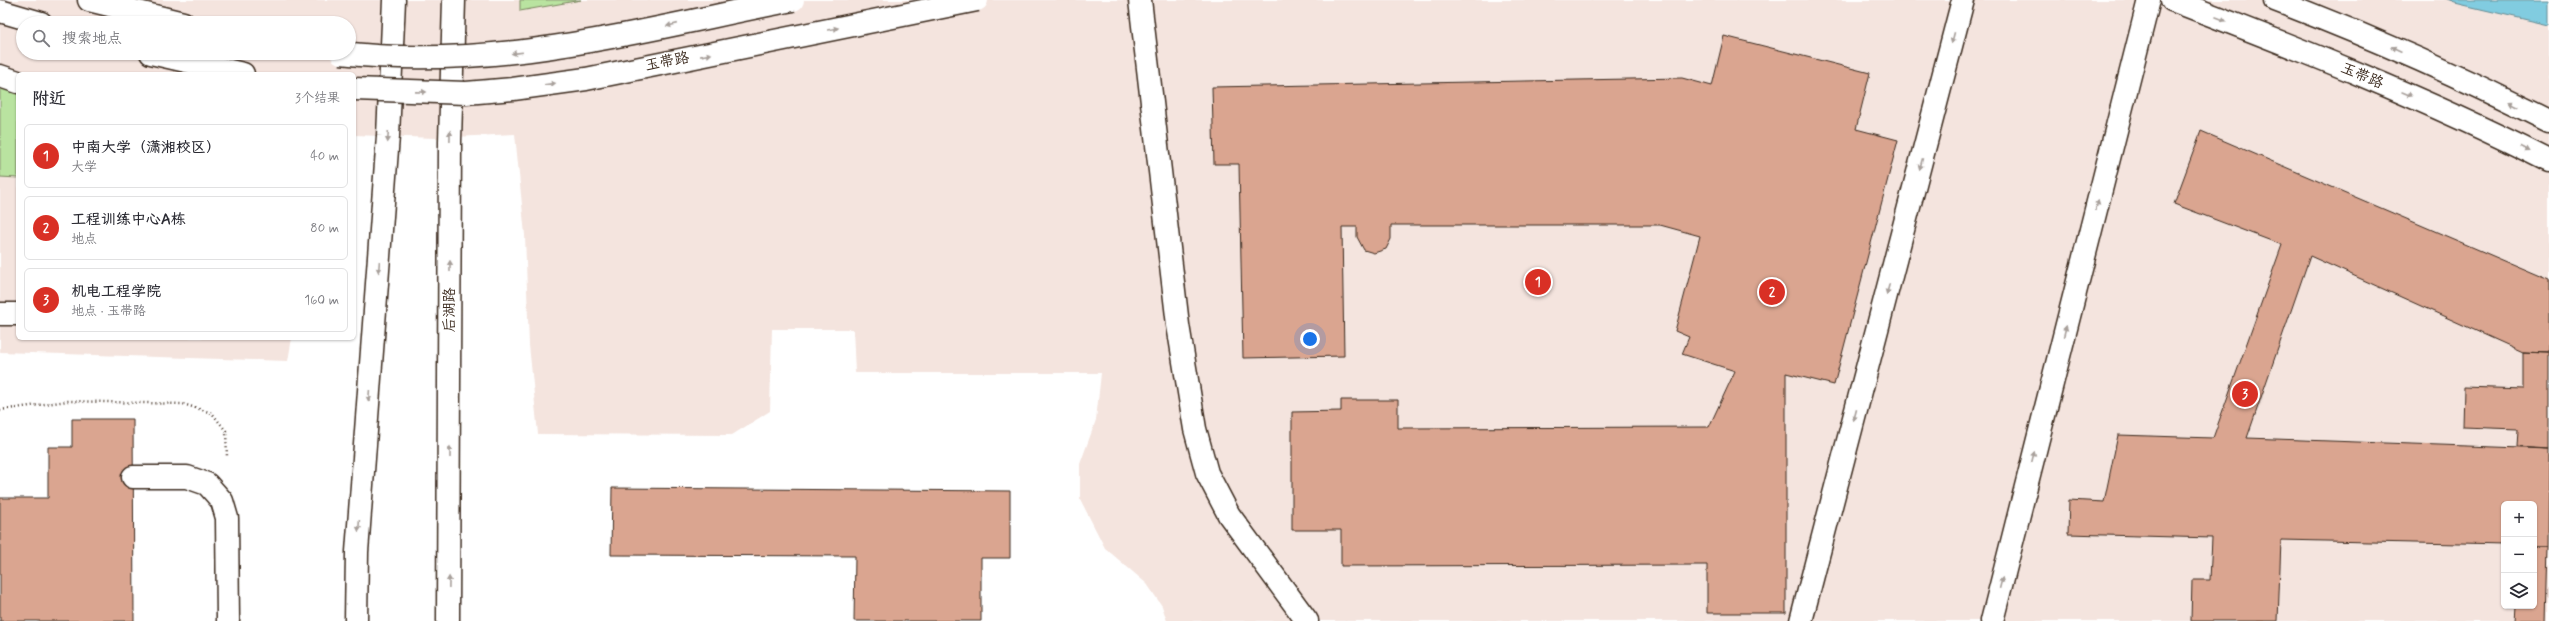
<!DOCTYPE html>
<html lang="zh">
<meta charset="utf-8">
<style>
body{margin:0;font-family:Mynerve,"LXGW WenKai TC",sans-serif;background:#f7f7f7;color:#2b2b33}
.controls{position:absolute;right:12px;bottom:12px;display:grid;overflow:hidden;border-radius:6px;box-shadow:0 1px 3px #0004}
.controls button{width:36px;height:36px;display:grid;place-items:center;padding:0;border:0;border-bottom:1px solid #e1e1e2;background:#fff;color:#2b2b33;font:20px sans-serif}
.you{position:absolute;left:1310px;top:339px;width:14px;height:14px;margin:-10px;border:3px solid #fff;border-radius:50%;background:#1a73e8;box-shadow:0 0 0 6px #1a73e833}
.badge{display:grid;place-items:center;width:26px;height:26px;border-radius:50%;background:#d93025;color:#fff;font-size:13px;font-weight:700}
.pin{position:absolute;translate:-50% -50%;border:2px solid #fff;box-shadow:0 1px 4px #0006}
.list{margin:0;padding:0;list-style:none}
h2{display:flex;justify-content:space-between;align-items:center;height:52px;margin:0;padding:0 16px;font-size:17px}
h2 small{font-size:13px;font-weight:400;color:#7c7c81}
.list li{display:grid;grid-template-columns:26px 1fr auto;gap:12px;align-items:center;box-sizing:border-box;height:64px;margin:0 8px 8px;padding:0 8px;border:1px solid #e1e1e2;border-radius:6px}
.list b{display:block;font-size:15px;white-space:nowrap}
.list p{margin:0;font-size:13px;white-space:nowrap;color:#7c7c81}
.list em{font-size:13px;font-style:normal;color:#7c7c81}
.icon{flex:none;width:22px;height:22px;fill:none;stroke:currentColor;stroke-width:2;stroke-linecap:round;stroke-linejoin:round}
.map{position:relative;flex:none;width:2549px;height:621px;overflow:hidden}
.search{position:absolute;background:#fff;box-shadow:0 1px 3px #0004;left:16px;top:16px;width:340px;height:44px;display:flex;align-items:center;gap:10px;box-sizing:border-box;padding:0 14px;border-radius:22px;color:#7c7c81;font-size:15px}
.panel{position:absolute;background:#fff;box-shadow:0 1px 3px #0004;left:16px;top:72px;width:340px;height:268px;border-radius:6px}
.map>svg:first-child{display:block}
</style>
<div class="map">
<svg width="2549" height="621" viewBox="0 0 2549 621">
<rect width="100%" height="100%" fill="#fff"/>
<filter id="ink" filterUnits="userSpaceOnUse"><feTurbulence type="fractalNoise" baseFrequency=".025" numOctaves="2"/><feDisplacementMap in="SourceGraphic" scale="8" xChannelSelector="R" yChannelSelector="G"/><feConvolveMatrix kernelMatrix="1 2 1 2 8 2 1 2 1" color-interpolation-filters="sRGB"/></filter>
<g filter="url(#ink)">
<path fill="#f4e4de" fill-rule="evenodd" d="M0,0H2549V621H1167L1162,606L1147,584L1105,548L1080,499V464L1096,420L1101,373H855L853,329H772L770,411L732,435L538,434L529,345L525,235L515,134L435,138L354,135V74H18V338H292L288,361L0,352ZM23,23H349V53H23ZM2504,504H2534V606H2504Z"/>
<path fill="#b9e3a0" stroke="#7a865f" d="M520,0H581L520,11Z
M0,87L18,93V178L0,177Z"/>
<path fill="#81cce0" stroke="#658b92" d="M2447,0H2549V25L2455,3Z"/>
<path fill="#daa590" stroke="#3b2a1e" d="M1724,36L1870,73L1856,129L1898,140L1834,385L1786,373V613H1707V565L1341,566V530H1292V412L1341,411V400H1398V428L1709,427L1735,371L1682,354L1689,337L1675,331L1700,236L1660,225H1391V239L1386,249L1374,253L1364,250L1357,237V227H1342L1344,356L1243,358L1239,164H1214L1212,87L1682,78L1712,86Z
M2201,131L2549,280V353L2523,352L2310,256L2247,438L2549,449L2548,546H2534V504H2504V545L2281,540L2278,621H2191L2192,580H2210L2212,538L2068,534L2069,500L2104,502L2118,435L2213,438L2282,245L2174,204Z
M2523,352L2549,353V449L2517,447L2518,429L2463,427L2464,387L2523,389Z
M72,419H133L134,621H0V498H48V447H72Z
M612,488L1010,491V558H981V621H854L855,556L611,555Z
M2534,546H2548L2546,621H2514L2515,606H2534Z"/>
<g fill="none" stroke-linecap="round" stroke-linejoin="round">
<g stroke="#3b2a1e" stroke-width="25">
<path id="service" d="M0,76L18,82
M0,314H18
M133,477H187L207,484L222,501L227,518L228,621"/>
</g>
<g stroke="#3b2a1e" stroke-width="25">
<path id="minor" d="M89,0L183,23
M1140,0L1178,325L1195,429L1207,473L1229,515L1307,621
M2172,0C2300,49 2427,99 2549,161
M2275,0C2369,36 2460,76 2549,121
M0,11L41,23
M151,53L243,74
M1801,621L1963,0
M1992,621L2149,0"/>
</g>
<g stroke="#3b2a1e" stroke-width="25">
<path id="secondary" d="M356,621L357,552L388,136L394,0
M448,621L450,141L454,0"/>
</g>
<path stroke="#3b2a1e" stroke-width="2.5" stroke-dasharray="1 3" stroke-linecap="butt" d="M0,410L68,401L183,404L212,413L226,431L227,457"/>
<use href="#service" stroke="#fff" stroke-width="22"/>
<use href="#minor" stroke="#fff" stroke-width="22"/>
<use href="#secondary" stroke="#fff" stroke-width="22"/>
<g stroke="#3b2a1e" stroke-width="25" stroke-linecap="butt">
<path id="minor-bridge" d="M341,53C500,71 639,30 793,0
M354,89L466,93L513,89L586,79L977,0"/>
</g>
<use href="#minor-bridge" stroke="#fff" stroke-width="22"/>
</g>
<defs><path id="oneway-solid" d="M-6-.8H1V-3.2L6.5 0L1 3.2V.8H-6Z"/></defs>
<g fill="#a79f9a">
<use href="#oneway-solid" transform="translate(2221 19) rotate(21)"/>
<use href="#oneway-solid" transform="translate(672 25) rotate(167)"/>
<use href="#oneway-solid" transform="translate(833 29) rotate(-11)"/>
<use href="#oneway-solid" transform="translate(1953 38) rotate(105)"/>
<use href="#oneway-solid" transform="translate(2396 49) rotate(-156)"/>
<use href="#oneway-solid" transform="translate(517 53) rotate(173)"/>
<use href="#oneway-solid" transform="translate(706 55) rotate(-11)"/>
<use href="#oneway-solid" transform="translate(550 84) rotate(-8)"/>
<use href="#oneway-solid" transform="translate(421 92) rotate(1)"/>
<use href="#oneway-solid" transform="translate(2407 94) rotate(23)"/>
<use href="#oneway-solid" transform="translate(2514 104) rotate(-153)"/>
<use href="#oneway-solid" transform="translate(450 136) rotate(-89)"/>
<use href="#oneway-solid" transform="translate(388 137) rotate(93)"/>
<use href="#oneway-solid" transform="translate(2525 149) rotate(27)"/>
<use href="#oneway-solid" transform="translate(1921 164) rotate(105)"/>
<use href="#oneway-solid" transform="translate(2097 205) rotate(-76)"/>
<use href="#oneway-solid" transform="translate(450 266) rotate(-90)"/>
<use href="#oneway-solid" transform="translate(379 267) rotate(94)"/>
<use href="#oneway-solid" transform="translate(1888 289) rotate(105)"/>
<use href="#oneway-solid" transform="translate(2065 331) rotate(-76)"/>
<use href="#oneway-solid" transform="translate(369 396) rotate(94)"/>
<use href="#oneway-solid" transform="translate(1855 415) rotate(105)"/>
<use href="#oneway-solid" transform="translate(450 452) rotate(-90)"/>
<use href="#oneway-solid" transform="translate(2033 457) rotate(-76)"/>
<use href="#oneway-solid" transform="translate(359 526) rotate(94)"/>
<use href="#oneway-solid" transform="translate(449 582) rotate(-89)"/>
<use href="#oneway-solid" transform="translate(2001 583) rotate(-76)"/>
</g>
</g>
<g text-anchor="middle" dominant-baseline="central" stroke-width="3" stroke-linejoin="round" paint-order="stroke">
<g font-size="15" fill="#3b2a1e" stroke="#fff">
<text transform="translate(667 62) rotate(-11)">玉带路</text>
<text transform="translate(2362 76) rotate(23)">玉带路</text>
<text transform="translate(450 310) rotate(-90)">后湖路</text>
</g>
</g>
</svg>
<div class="controls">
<button>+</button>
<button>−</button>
<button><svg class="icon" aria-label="layers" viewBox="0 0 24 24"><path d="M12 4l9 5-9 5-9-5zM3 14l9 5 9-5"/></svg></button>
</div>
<div class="you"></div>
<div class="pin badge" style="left:1538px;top:282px">1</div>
<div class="pin badge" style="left:1772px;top:292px">2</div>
<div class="pin badge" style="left:2245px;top:394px">3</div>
<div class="search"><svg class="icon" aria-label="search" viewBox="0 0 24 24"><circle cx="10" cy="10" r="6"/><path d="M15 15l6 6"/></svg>搜索地点</div>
<section class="panel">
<h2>附近<small>3个结果</small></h2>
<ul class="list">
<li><span class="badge">1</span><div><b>中南大学（潇湘校区）</b><p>大学</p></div><em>40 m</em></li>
<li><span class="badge">2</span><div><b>工程训练中心A栋</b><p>地点</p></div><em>80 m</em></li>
<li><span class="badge">3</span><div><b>机电工程学院</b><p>地点 · 玉带路</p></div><em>160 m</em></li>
</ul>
</section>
</div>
